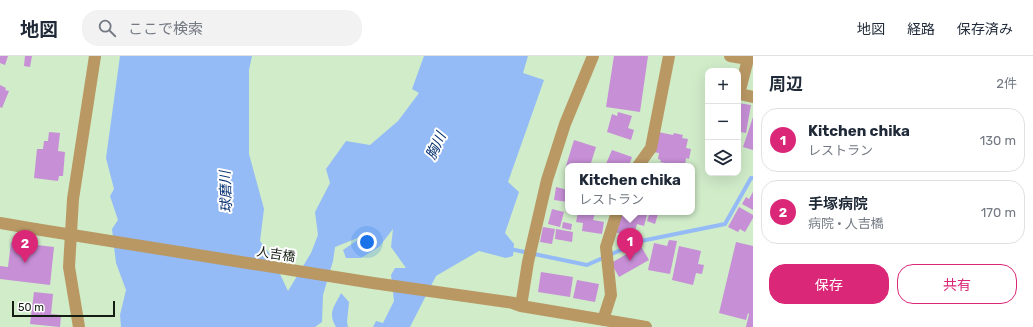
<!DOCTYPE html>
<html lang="ja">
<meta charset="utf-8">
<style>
body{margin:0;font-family:Rubik,"Noto Sans JP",sans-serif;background:#f2f2f3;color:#1f2937}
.controls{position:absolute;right:12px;top:12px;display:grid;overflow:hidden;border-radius:8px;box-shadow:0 4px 16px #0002}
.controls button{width:36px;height:36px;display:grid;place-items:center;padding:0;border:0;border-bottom:1px solid #e0e1e3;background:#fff;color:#1f2937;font:20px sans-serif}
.scale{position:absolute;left:12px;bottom:10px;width:103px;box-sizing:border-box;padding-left:4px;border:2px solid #131d11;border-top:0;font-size:11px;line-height:14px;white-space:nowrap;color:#131d11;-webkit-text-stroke:3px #fff;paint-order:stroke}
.you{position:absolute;left:367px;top:186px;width:14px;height:14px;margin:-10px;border:3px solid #fff;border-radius:50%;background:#1a73e8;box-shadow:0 0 0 6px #1a73e833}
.badge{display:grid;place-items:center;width:26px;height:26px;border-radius:50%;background:#db2777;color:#fff;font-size:13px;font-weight:700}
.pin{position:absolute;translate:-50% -33px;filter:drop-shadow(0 1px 2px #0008)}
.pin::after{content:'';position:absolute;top:21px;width:14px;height:12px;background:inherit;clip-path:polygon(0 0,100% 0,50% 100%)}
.popup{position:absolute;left:565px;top:107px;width:130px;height:52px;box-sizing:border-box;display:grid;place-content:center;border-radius:8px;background:#fff;filter:drop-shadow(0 1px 3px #0005);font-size:13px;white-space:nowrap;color:#747a83}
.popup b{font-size:15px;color:#1f2937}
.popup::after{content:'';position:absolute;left:50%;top:100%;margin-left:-8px;border:8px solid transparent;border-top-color:#fff}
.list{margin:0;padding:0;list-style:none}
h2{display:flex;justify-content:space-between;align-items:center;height:52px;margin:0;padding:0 16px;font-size:17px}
h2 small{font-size:13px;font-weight:400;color:#747a83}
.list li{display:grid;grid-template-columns:26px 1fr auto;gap:12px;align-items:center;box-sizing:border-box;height:64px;margin:0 8px 8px;padding:0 8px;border:1px solid #e0e1e3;border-radius:16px}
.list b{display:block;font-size:15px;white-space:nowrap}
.list p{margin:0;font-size:13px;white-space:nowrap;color:#747a83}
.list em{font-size:13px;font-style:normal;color:#747a83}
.actions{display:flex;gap:8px;padding:12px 16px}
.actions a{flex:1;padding:9px 0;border:1px solid #db2777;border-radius:16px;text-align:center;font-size:14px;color:#db2777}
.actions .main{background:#db2777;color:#fff}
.icon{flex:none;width:22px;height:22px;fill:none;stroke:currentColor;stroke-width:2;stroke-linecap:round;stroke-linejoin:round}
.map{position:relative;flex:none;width:753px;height:271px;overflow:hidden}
header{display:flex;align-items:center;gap:24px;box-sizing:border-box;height:56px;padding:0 20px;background:#fff;border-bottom:1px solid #e0e1e3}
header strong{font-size:19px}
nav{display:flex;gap:22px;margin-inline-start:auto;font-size:14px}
.search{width:280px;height:36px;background:#f2f2f3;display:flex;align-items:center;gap:10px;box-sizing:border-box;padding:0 14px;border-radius:16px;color:#747a83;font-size:15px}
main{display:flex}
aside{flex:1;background:#fff}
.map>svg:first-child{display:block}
</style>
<header>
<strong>地図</strong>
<div class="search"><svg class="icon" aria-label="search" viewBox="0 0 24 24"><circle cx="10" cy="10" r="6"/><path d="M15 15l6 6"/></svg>ここで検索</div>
<nav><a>地図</a><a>経路</a><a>保存済み</a></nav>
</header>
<main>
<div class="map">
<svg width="753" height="271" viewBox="0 0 753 271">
<rect width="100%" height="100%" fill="#d0ecc9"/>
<path fill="#95bbf6" d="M120,0H252L249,14V98L264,153L260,185L272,201L288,235L311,197L318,179L315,156L330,127L326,113L346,85L370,89L398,65L419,37L412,33L424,0H528L523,17L544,24L508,126L519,136L505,177L514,188L513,200L506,202L479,195L453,210L436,220L410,271H373L376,265L383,267L394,245L391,219L395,212H406L391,191L393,173L379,191L361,202H346L343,194L365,179L335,191L333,205L323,239L322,266L315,271H121L120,259L126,234L116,207L112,173L118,164L110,140L114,133L106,102Z
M341,237L349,246L347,266L348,271H336C327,256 335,250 341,237Z"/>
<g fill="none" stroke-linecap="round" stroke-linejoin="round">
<path stroke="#95bbf6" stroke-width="4" d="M510,193L587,209L641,185L725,168L751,122H753"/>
</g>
<path fill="#c68fd6" d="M0,0H8L5,9L0,7Z
M25,0H32L30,11L24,10Z
M614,0H648L640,56L606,51Z
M0,29L6,32L5,34L9,35L2,52L0,51Z
M738,47L751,49L746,77L740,76L739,86H738Z
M618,56L632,60L628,72L634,74L631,84L607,76L612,58L617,60Z
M753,61V94L743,91Z
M49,76L60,77L58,95L65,96L63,120H59L58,125L34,122L37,93H43L44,85H48Z
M658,76L673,79L674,77L683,79L682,82L688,83L686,92L691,93L689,103L686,102L685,110L674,108L673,110H664L665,107L660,106L661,104L658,103L659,97L653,96Z
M574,84L596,91L590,110H566Z
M612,94L632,101L629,110H605Z
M556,131L568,134V146L554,144Z
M753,136V154L742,148L746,141L749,143Z
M739,151L753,159V162L745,176L740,173L738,176L728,171Z
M552,153L564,156L560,171L548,168Z
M578,156L595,157L593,164L604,166L602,178L582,175L583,167L576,166Z
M622,156H638L647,159L644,170L637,168L633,182L615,176Z
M650,156L658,158L655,168L647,165Z
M563,166L572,168L571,174L562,172Z
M543,171L555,173L552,188L540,186Z
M556,173L573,176L572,186L555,183Z
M669,184L677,185L670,218L648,214L654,187L667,190Z
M11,186L54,191L50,229L0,223V210L8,211Z
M736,186L753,190V271H746L749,258L748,257L746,264L719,257Z
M641,190L649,204L619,221L611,207Z
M679,190L701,195L698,208L704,209L702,218L696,217L693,229L672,224Z
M541,216L573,221L570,241L538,236Z
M577,224L599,228L595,246L573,242Z
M34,236L53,238L51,258L61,259L60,271L30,268Z"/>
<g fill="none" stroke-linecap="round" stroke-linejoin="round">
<path stroke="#b99864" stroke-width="12" d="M730,0L748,3L739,38L753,41
M638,110L651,92L669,0
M0,167L35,173
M515,248L521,250L646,271
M521,250L528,206L547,124L565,68L593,0
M603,264L611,239L606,191L617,156
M79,271L69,211L73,143L95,0"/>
<path stroke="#b99864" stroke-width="12" d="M35,173L373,227L514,247"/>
</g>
<g text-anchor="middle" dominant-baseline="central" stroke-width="4" stroke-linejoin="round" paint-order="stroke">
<g font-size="13" fill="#131d11" stroke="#fff">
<text transform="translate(276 198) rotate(9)">人吉橋</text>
</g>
<g font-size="14" font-style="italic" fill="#063271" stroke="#fff">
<text transform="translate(436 90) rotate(-65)">胸川</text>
<text transform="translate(226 136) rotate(-92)">球磨川</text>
</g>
</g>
</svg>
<div class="controls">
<button>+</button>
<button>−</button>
<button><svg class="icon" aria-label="layers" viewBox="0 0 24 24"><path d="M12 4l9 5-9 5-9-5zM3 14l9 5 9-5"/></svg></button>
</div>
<div class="scale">50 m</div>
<div class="you"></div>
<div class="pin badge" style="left:630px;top:205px">1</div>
<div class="popup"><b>Kitchen chika</b>レストラン</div>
<div class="pin badge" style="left:25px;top:207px">2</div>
</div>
<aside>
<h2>周辺<small>2件</small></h2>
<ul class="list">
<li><span class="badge">1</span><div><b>Kitchen chika</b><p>レストラン</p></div><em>130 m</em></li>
<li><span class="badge">2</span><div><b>手塚病院</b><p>病院 · 人吉橋</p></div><em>170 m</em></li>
</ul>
<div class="actions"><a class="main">保存</a><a>共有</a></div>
</aside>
</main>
